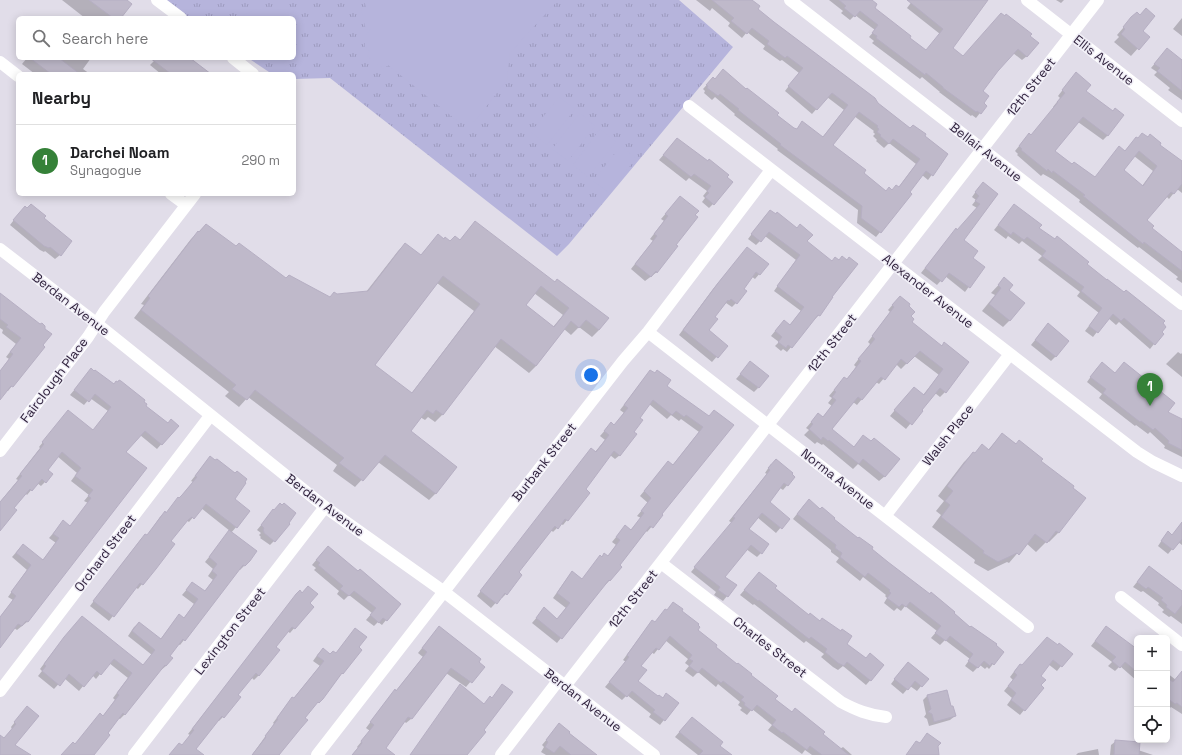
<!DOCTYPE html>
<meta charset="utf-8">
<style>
body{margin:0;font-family:"Space Grotesk",sans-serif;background:#f2f2f2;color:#202124}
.controls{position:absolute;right:12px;bottom:12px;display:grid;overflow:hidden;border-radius:6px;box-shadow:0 2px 10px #0003}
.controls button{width:36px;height:36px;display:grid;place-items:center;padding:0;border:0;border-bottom:1px solid #e0e0e0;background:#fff;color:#202124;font:20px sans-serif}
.you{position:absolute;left:591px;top:375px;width:14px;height:14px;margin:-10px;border:3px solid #fff;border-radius:50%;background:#1a73e8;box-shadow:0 0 0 6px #1a73e833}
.badge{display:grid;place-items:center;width:26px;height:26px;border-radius:50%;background:#358138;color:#fff;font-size:13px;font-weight:700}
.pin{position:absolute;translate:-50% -33px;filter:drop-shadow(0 1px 2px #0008)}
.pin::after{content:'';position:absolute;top:21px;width:14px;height:12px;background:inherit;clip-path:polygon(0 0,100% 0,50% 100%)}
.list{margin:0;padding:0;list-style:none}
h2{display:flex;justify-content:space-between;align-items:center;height:52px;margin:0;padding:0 16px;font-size:17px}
h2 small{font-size:13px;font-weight:400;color:#757577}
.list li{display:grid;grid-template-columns:26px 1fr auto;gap:12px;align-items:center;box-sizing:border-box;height:72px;padding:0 16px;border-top:1px solid #e0e0e0}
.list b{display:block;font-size:15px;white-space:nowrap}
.list p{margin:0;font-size:13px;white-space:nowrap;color:#757577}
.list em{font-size:13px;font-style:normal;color:#757577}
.icon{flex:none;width:22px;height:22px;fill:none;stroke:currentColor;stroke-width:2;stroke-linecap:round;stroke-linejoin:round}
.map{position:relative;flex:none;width:1182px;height:755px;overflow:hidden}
.search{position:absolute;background:#fff;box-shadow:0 2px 10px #0003;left:16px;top:16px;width:280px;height:44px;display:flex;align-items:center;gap:10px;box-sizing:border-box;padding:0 14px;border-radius:6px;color:#757577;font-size:15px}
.panel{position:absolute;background:#fff;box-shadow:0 2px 10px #0003;left:16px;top:72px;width:280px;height:124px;border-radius:6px}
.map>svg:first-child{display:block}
</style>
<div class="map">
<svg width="1182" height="755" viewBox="0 0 1182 755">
<defs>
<pattern id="park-tufts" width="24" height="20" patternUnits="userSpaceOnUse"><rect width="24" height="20" fill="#b6b4dc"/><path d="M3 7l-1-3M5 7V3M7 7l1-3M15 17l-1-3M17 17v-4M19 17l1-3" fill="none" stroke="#9d9abe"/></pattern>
</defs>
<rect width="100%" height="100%" fill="#e1dde9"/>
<path fill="url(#park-tufts)" d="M160,0H679L733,47L569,244L557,256L330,78L294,79V74H272L248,58H294V18H188Z"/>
<path fill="#b6b4dc" d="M364,0H558L510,53L507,80L475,121L460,123L388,65L384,69L367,56L370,51L365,47V36L371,29L366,30L361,9L366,7Z
M268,8C277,9 288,9 292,18H243V15L255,10Z
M559,97L575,109L547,145L531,132Z
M580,113L595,126L568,161L552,149Z
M600,129L616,142L588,177L573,165Z
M621,146L636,158L609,193L593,181Z"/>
<path fill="#0003" fill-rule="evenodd" d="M62,0H125L120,18H85Z
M696,0H745L910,129L924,136L947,154L928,180L922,175L908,192L911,194L876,237L857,223L858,210L777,150L778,149L734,115L735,114L715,97L712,100L704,93L705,91L703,89L713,78L776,115L796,130L802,123L822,138L844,110L827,97L812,114L785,91L799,73L782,60L780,61L763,49L765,46L747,32L742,38L728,26L730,23L712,8L710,11ZM854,116L874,131L873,132L875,134L873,136L877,140L876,141L884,148L889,143L916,164L898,188L892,191L886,192L831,146Z
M829,0H871L873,8L908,38L926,51L940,34L907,8L913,0H982L952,48L963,57L997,19L1027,56L1022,60L1013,53L998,70L981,91L982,103L980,113L976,118L972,115L971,116L939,92H940L922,77L920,79L872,43L874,41L869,37L875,30L855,15L850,20L841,13L843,11Z
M1056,0H1064L1061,3Z
M1182,18V36L1173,29Z
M1130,20L1148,37L1131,56L1114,42L1119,37L1117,35Z
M1167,49L1182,61V100L1168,90L1170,88L1154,75L1157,72L1151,68Z
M27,58H91L83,69L90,74H35L22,64Z
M150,58H190L210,74H161L150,65L154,61Z
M1071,79L1085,91L1108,135L1103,140L1078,122L1054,151L1072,166L1094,178L1124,152L1136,138L1159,145L1182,163V193L1177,189L1169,199L1166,196L1145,220L1151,228L1182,254V283L1176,279L1178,277L1139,247L1138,248L1079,202L1080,200L1052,179L1043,174L1041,176L1017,155L1018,154L1015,151L1024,140L1031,136L1054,108L1053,107L1060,98L1058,96ZM1134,156L1153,171L1142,186L1123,170Z
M677,139L708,162L710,160L713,204L709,208L702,202L705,198L703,196L707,191L689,178L686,181L659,160Z
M979,187L997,195L962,240L971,258L983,267L965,292L945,276L937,285L921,273L952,234L957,231L977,208L972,205L976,200L972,197Z
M680,197L694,215L657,272L645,281L631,269L653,241L650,239L664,221L661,219Z
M1010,210L1038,228L1086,265L1154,344L1150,349L1119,322L1116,325L1108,318L1093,337L1085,331L1099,313L1077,296L1080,292L1038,260L1042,256L1022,241L1019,244L1008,236L1006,239L994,230Z
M20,212L42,218L60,255L55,259L45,251L44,252L40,250L10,225Z
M766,215L806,242L831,297L819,315L815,319H814L787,352L783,349L781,351L775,346L779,342L771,336L780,325L789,326L801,311L774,291L796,260L765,236L756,245L748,239Z
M475,222L599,330L592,337L579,327L571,335L564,329L536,366L529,373L494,346L442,415L435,422L428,417L425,420L420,417L409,432L436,493L429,500L378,462L355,487L333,471L337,465L248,397L239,407L225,396L229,392L134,318L144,305L141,304L191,239L206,225L235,247L286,279L329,298L337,295L366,292L398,251L405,244L420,256L438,235L444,240L450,242L460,240ZM437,283L474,311L411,394L374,366ZM534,293L563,315L553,327L524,305Z
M743,253L767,265L755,279L751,276L742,289L736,303L732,307L726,303L713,317L708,330L726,346L712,362L679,335L713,289Z
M1004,279L1008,290L1010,320L1003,327L982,311L995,295L991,293Z
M0,294L39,325L12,386L8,391L6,390L0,398V371L9,359L6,357L16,344L2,333L3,330L0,328Z
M895,302L907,307L910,322L942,347L945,392L940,397L935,393L906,429L890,416L909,393L923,395L939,375L914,356L901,369L896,364L879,384L876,382L857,405L853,402L831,430L853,448L863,436L885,476L879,481L858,464L853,469L823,444L822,445L817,442L815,444L804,435L809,430L806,428L813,420L822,418L832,406L828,403L832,398L829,396L844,378L846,380L856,367L854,365L870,344L868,342L890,312L888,310Z
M1048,324L1056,356L1051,361L1031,345Z
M1178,352L1181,354L1182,353V377L1166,364Z
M750,363L758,388L754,392L736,379Z
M1097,368L1166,413L1182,421V457L1164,448L1165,446L1150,432L1148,434L1136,425L1135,426L1099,398L1102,394L1087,382Z
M91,370L114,385L143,402L145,406L167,424L177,426L157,449L140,435L125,452L145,469L27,622L17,630L14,628L0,647V617L13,600L8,597L27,570L12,557L19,549L42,561L56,543L49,538L63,522L70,527L88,503L84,501L89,495L71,481L77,473L57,456L46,470L45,482L41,486L37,483L27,495L25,493L13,508L0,531V502L18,480L16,479L40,448L39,447L64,416L93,431L108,411L90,398L84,405L70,395Z
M646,376L666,386L708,417L660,514L662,515L647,532L646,531L618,565L610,580L605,585L604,584L557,643L532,623L544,609L557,619L566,608L553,598L568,577L572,572L582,580L604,555L607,557L616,545L612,542L621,531H630L641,518L637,516L648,503L640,496L664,467L672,466L699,432L681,419L679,421L671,415L667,419L649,404L639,418L633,432L620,455L615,459L610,455L584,490L589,493L563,525L561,524L553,532L551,530L518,572L506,594L502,598L501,597L491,608L477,596L587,454L595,452L605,440L600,436L607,428L614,426L624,413L620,410Z
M1002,434L1040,461L1085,498L1058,533L1049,542L1047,541L1036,552L1026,543L1009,563L1007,562L988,571L974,563L975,560L932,527L941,515L936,511L944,501L938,496L964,462L973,453L988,450Z
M206,462L233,499L249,512L231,533L244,566L240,570L239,569L184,640L180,645L178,644L169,656L166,666L161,670L160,669L124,715L120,719L118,718L93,755H62L75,744L103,716L115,700L113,698L128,678L109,663L96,679L92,675L79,691L64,678L54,689L38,676L42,671L40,669L49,657L78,622L143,666L152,655L128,636L134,627L139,623L160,640L175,620L184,618L194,604L182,595L188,588L204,592L213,580L208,576L213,569L205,562L230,531L201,508L189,522L186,520L170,541L173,544L142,584L138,589L135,587L109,621L90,606L141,539L147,536L160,517L165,513L166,514L179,499L193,482L191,481Z
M771,464L794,477L783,490L780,488L769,502L788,519L776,533L757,517L747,529L761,553L757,557L746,549L724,577L736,585L723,601L714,595L716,592L691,572L732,523L729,521L767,474L765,473Z
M804,505L833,520L952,613L993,664L989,669L987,667L985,669L980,665L973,672L965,666L970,659L945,640L940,645L931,638L937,631L905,606L901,611L897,608L894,611L884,603L887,598L885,596L886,595L863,577L860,581L836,562L839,558L831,552V550L793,519Z
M273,511L274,541L270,545L260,538L261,537L259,535L261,533L257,530Z
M1182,522V545L1178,542L1168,554L1158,546L1164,537L1172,536Z
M323,552L358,573L399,604L382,625L378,622L374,626L366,620L372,613L349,595L344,600L337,594L339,591L314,570L316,568L312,565Z
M1149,567L1182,593V624L1171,616L1169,617L1162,612L1164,610L1158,605L1159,603L1143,591L1141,592L1133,587Z
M759,573L774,588L809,616L820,622L865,659L883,666L866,685L843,666L838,670L833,667L821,657L824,654L806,641L804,643L754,604L753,605L740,595Z
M292,600L309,603L312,607L290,633L287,631L275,647L259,675L254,680L251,677L237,695L223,717L219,721L218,720L195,749L202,755H170L182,746L190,735L188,734Z
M681,611L696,630L715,647L750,675L773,699L840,749L843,747L852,755H812L805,750L802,754L768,730L772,725L752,709L747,715L740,710L742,708L738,705L740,702L718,684L716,687L698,672L693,677L685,671L689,666L685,663L688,659L665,640L654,654L651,652L640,666L637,681L658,698L662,699L666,695L677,703L660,725L649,717L651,714L627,695L622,700L605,687L626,662L623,660L648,626Z
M435,632L483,667L466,687L446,673L411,719L406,723L404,721L385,748L386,755H352L358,748L357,747L370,731L366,728L390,696L395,691H396L423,657L418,653Z
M1102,632L1137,652V681L1120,666L1115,671L1108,666L1112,662L1091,646Z
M1047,638L1061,666L1057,671L1048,664L1039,676L1040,686L1042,688L1020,715L1007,705L1012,698L1004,691L1013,680L1010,677L1016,669L1022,666Z
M358,648L342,673L322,699L313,706L277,755H252L274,724L273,723L288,703L293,699L320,666L313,661L318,654L323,649L330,655Z
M903,668L927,679L917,691L910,686L903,694L891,684Z
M1167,673L1176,680L1182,681V714L1171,707L1170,708L1167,706Z
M927,696L950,707L955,716L950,720L929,726L927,719L924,717L926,714L923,700Z
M23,712L14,745L17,755H0V740L4,739L12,729L11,727Z
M687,723L719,746L731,755H698L675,737Z
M559,725L596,755H546L541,752L544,747L542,745Z
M1116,741L1138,750L1153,755H1110L1111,745Z
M1098,749L1099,755H1076L1078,753Z"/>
<path fill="#bfb9ca" stroke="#b6afc3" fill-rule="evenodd" d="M89,0H127L132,4L121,18H113Z
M712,0H752L760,6L758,9L774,22L875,98L878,103L910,128L913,125L926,134L925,136L948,154L933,176L926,171L910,192L912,194L881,233L861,218L862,206L780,145L781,144L738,110L739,109L720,94L718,96L707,88L708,86L706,85L713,77L715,79L723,69L746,89L747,88L779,113L777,115L794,128L797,129L802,121L823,137L848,105L832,93L817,110L788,86L803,68L787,56L785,58L767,44L769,41L752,28L747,34L731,21L734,18ZM859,112L878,126L877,127L879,129L877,132L881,135L880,136L889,144L893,139L920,159L899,187L896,185L892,190L889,187L886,191L864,173L866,170L833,145Z
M839,0H872L877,4L875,8L911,36L910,38L926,50L943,29L907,0H988L953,48L963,56L1001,13L1005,16L1006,14L1032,34L1030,36L1039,43L1027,57L1018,49L998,71L983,91L989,96L984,103L987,106L981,114L977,111L976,112L943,88V87L926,73L925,75L876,38L877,36L872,33L878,25L860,11L855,17L844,8L846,6Z
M1146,8L1155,16L1143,31L1150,37L1139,50L1121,34L1125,29L1123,27L1131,17L1137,12L1140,15Z
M1167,48L1182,60V91L1157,71L1160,68L1154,64Z
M30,58H59L80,74H51Z
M150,58H190L211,74H171Z
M1076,72L1091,85L1086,91L1113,111L1115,108L1124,115L1108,136L1083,117L1055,151L1072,164L1074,162L1095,177L1119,146L1125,151L1136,137L1138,138L1142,133L1148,137L1150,134L1161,143L1160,145L1182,161V184L1174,194L1171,192L1147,220L1154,226L1152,228L1182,252V271L1144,242L1143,244L1083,196L1085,195L1053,171L1052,173L1048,169L1047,171L1021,150L1022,149L1019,146L1029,133L1031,135L1058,102H1057L1065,93L1062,90ZM1139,151L1157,166L1143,186L1124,170Z
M677,138L708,161L709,159L729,175L727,177L733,182L714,205L705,197L709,193L707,191L711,186L694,174L691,177L663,155Z
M983,182L998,194L964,240L978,251L973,258L985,267L970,288L949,273L942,282L925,268L956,228L957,230L980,204L975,201L979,196L975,192Z
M680,196L699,211L695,215L698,217L676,245L678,246L657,273L656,271L651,277L635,264L657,236L654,234L668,216L665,214Z
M31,204L46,216L44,218L72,241L61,256L50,247L49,248L44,246L13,220L25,206L27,208Z
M1014,204L1042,225L1039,228L1055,239L1057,236L1089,262L1087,264L1107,280V279L1124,292L1126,290L1165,321L1163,323L1166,327L1162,332L1164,334L1155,345L1124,318L1121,321L1113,314L1098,333L1089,326L1102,308L1081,291L1084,287L1042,256L1046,251L1027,237L1024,240L1013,232L1011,235L998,225Z
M770,210L776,214L777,212L797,228L800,224L813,235L807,241L832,261L835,257L839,260L842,256L847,260L849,257L858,264L832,297H833L820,316L818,315L792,348L788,345L786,348L778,342L782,337L775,331L784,320L790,325L804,307L777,286L800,255L769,232L761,242L751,234Z
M475,221L555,282L557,279L609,318L599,330L586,320L579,328L571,321L536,366L501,339L443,415L436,410L433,414L427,410L411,431L457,467L436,494L385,455L363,481L339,463L344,458L255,390L247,400L232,389L236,385L141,310L150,298L148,296L198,231L199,232L206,224L236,246L239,243L286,278L289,275L330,297L334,292L337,294L368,291L405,243L421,255L438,234L444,239L445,237L450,241L455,236L460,240ZM443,276L480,304L412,393L375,365ZM541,286L569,308L554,327L526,305Z
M747,247L769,264L760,275L756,272L744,289L747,291L737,304L731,299L729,301L728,300L715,317L718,319L709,330L728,346L718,358L683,330L718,283Z
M1004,277L1013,285L1009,290L1025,303L1010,321L989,304L1001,288L998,285Z
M0,293L40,324L42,323L45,326V329L52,334L43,345L45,347L13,387L11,386L0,400V371L13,354L10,352L21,338L6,327L8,325L0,319Z
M900,296L910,304L909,306L915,312L911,316L914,319L912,322L942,346L944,342L969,362L946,393L940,388L922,410L923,411L912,425L894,410L914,387L924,395L943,369L920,351L907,364L901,359L885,380L881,377L862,400L858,397L832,429L854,447L863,435L871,441L874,438L900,459L885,477L863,459L859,464L829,440L828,441L823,437L821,440L809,429L813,424L811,422L818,413L823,417L836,400L832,397L836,392L834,390L844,377L847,379L861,361L858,359L875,339L872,336L894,307L892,305Z
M1048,323L1069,341L1056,357L1035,340Z
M750,361L769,376L759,388L740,374Z
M1102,362L1115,373L1124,362L1175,403L1168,412L1182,419V450L1168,443L1169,441L1155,428L1153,430L1141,421L1140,422L1103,393L1106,389L1090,377Z
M91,368L94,371L95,370L114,384L116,381L118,382L119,380L121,381L145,400L144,402L147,404L146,406L168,423L171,419L179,426L162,445L145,431L126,452L147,468L28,622L26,621L22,626L18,624L0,648V617L16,596L11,592L31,565L16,553L23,544L43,560L59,538L53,534L63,520L70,526L91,498L88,496L93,490L75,476L81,468L62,452L48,470L53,474L46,483L42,479L32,491L30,489L14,508L17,510L0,531V502L22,476L20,474L44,444L42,442L68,410L93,430L111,407L95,394L89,402L74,390Z
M650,370L655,373L657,370L671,380L667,386L709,416L714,410L734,425L662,514L663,515L653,528L650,526L620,565L622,567L610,581L609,580L562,639L536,618L544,607L557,619L570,603L557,593L572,571L582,579L600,555L602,557L604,553L608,556L620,540L616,537L625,525L631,530L644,513L641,511L651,498L644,491L668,461L673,465L703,427L686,415L684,417L676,411L672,415L653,400L640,418L643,420L634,432L637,434L630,443L620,456L614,451L586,489L590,493L568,521L565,519L558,529L555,526L519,572L522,575L507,595L505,593L497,604L480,591L591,448L596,452L609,435L604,431L611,422L614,425L628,408L624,405Z
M1002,433L1016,444L1019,440L1043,459L1041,461L1074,486L1073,488L1086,498L1059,533L1056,531L1047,543L1035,534L1019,555L1017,553L998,562L983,553L984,551L941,517L950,505L945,501L953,491L947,486L973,452L975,453L982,444L989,450Z
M210,456L215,460L217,459L235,473L237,471L247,479L245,482L246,483L235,499L250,511L237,528L206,504L194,519L192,517L188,520L171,541L175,544L156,569L143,585L140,583L114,617L93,601L145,534L147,535L165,511L166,513L178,497L179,498L182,495L197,477L195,476Z
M776,459L793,473L792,474L795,477L788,486L784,483L770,502L790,519L782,529L762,513L749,529L769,544L762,554L751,545L725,577L737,585L728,597L718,590L720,587L694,567L735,518L733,517L770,470L768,468Z
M809,499L820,509L822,507L835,518L834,519L858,538L859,537L873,547L872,549L888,562L930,594L931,592L955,612L954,613L970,627L971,626L997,644L996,645L1004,652L994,665L992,663L990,666L984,661L978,668L968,661L973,654L950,636L946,641L935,633L941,626L910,602L906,607L902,604L899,607L887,598L891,593L889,591L890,590L868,573L865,577L840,557L842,553L835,548L836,545L797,514Z
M280,503L282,505L284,503L296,513L289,523L290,524L275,542L264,533V532L263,530L264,528L261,525L273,509L274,510Z
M1182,522V539L1173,550L1161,541L1168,531L1172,535Z
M229,530L257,551L250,561L245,566L243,565L185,641L183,639L170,656L173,658L166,666L165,665L125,715L123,713L108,733L110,735L94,755H61L73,742L75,744L100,713L103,716L119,695L117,693L132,673L114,659L101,675L97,671L84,687L69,674L60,686L42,671L46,666L44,664L64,637L82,616L143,665L155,650L132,631L139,622L161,639L179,614L184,618L198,599L186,590L192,582L205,591L217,575L212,571L217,564L209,557Z
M328,546L358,571L360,569L401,604L387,621L383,618L379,623L370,615L376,608L354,591L349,596L340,589L343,586L318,565L320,563L316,560Z
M1149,566L1182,591V605L1175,614L1166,607L1167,605L1161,600L1163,598L1148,587L1146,589L1137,582Z
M759,572L777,586L775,588L809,615L810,613L820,621L822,618L841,631L842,629L852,636L847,644L866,658L870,653L884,665L871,681L847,662L844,666L838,663L825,652L827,649L811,637L809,639L759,600L758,601L744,590Z
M308,586L318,594L310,603L314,607L295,629L292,627L276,647L280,650L259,676L256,673L238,695L241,697L224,718L222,716L196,749L204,755H169L179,743L182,745L194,730L192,729L296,594L300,590L302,593Z
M673,602L683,609L682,611L699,624L698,625L700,627L698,630L717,645L716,647L737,664L738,663L752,674L751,675L778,696L775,699L792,712L795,708L825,732L823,734L849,755H822L810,746L807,750L783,732L782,733L772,725L776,720L757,705L752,711L744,705L745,703L741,700L744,697L723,681L721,683L702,668L698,673L689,666L693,661L689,659L692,655L670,636L659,650L656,648L641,666L647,670L638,681L658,696L659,695L663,698L666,693L679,703L665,721L653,712L655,710L632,691L627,697L609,682L629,657L627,655L652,620L655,622L665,609L667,610Z
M439,626L481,659L479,662L485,667L472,683L451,668L412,719L408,717L386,748L395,755H352L362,743L361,741L374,725L370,722L395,689L396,691L427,652L422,648Z
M1106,626L1137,649V672L1125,662L1120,668L1112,661L1116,657L1095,641Z
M355,628L367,637L359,647L362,650L343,674L342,673L323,699L319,703L318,702L305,718L308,720L301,728L279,755H252L266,737L265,736L278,719L277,718L292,697L294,698L324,661L317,656L323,648L330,654L333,651L336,653Z
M1047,637L1058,645L1059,643L1073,654L1062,667L1053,660L1041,676L1046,680L1041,685L1044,688L1025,711L1011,700L1016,693L1008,686L1017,675L1014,672L1020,664L1022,665Z
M908,662L929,679L922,687L915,681L908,690L894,679Z
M1182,671V707L1177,703L1175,704L1167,698V678L1173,682Z
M460,684L484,704L490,696L492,698L502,684L513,692L484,730L486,732L467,755H410Z
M947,690L951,706H953L956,716L934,722L932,714L928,712L931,709L927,695Z
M27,706L39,716L15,745L31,755H0V735L4,738L16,724L14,722Z
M692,717L723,742L720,746L732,755H699L703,751L679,732Z
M559,723L570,732L569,733L597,755H571L560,746L554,753L545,747L548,742L546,740Z
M927,733L941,743L938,746L939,755H906L916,741L920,743Z
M1115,740L1140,742L1139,755H1114Z"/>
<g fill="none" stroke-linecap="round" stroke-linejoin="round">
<path stroke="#fff" stroke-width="12" d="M157,0L181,18
M790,0L1182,304
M1027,0L1182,121
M233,58L253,74
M0,62L18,76
M689,106L1137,452L1153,462L1182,476
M171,194L186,205
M0,249L96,323L325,507L443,591L654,755
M648,332L1028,627
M0,451L88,337L104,312L195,194
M885,516L1010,354
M661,563L841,702C856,710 868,715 886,717
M1121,597L1182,645
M565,686L1098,0
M0,691L210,416
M134,755L325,507
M317,755L623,361L648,332L771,170
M501,755L558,681"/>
</g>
<g text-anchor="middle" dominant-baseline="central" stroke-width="3" stroke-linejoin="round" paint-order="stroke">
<g font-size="13" fill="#2c1e39" stroke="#efedf6">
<text transform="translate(1104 60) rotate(38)">Ellis Avenue</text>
<text transform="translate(1031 87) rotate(-52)">12th Street</text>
<text transform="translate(986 152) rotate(38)">Bellair Avenue</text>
<text transform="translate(928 291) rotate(38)">Alexander Avenue</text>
<text transform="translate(71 304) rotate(38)">Berdan Avenue</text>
<text transform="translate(832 343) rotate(-52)">12th Street</text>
<text transform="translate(54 380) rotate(-53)">Fairclough Place</text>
<text transform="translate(948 435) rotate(-52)">Walsh Place</text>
<text transform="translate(544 462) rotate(-52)">Burbank Street</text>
<text transform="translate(838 479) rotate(38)">Norma Avenue</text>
<text transform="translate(325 505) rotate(37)">Berdan Avenue</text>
<text transform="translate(105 553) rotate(-53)">Orchard Street</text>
<text transform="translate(633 599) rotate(-52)">12th Street</text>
<text transform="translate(230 631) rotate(-52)">Lexington Street</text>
<text transform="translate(770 647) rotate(38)">Charles Street</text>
<text transform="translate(583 700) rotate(38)">Berdan Avenue</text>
</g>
</g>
</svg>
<div class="controls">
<button>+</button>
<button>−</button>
<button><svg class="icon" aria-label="locate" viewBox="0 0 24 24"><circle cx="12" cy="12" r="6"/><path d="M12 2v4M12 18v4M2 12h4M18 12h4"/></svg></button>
</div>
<div class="you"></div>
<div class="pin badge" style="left:1150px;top:406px">1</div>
<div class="search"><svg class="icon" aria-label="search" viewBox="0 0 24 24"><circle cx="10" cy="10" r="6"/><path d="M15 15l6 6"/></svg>Search here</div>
<section class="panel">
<h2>Nearby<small></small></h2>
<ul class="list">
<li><span class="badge">1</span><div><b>Darchei Noam</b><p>Synagogue</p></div><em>290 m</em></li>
</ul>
</section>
</div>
